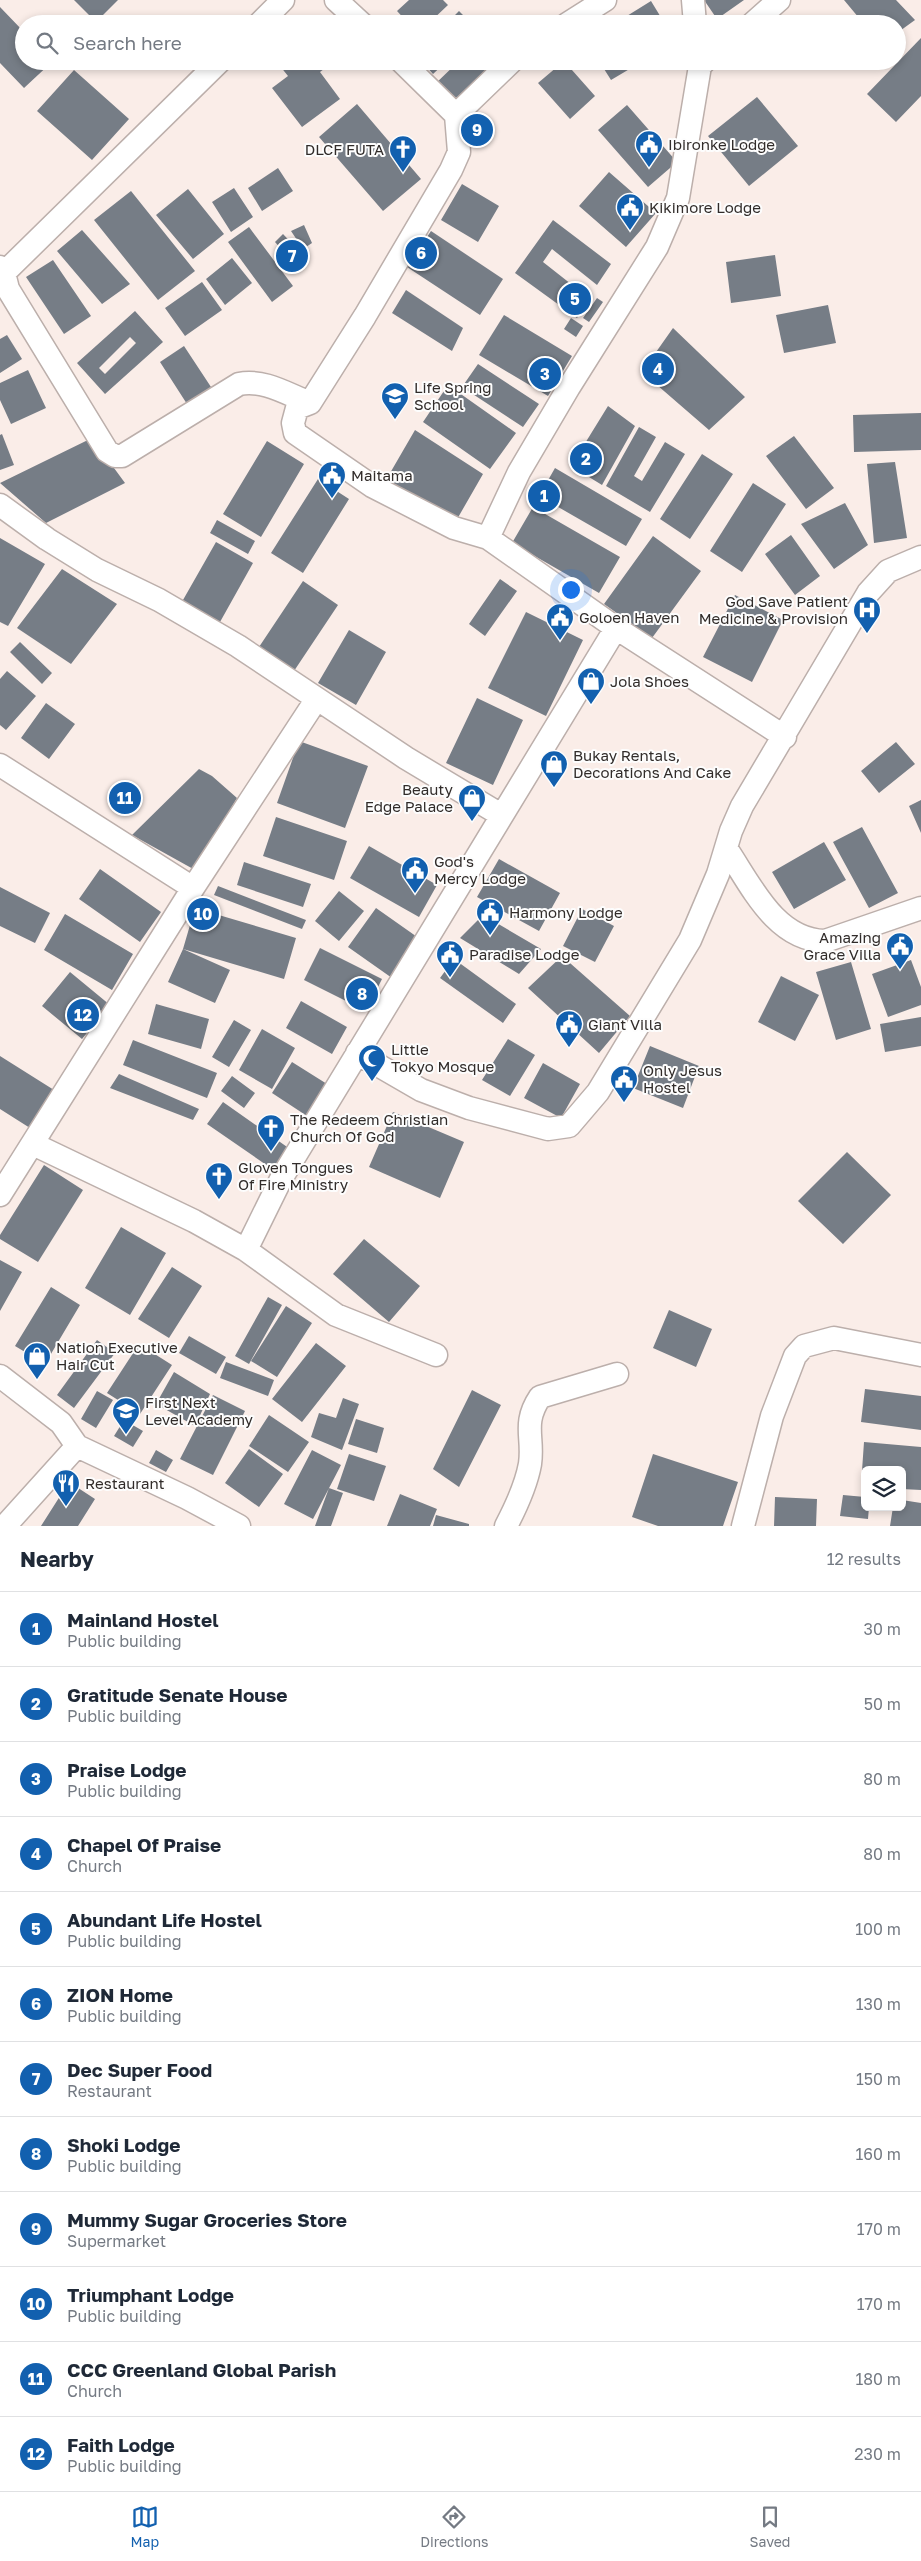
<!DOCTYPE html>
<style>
body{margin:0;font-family:"Golos Text",sans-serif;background:#f6f6f7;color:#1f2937}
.controls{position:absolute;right:15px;bottom:15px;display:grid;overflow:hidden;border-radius:8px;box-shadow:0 2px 8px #0003}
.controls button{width:45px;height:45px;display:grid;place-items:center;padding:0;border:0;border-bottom:1px solid #e0e1e3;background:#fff;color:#1f2937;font:25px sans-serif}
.you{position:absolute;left:570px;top:589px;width:18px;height:18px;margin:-12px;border:4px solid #fff;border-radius:50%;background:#1a73e8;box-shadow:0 0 0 8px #1a73e833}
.badge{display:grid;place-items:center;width:32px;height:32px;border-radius:50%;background:#1260af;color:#fff;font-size:16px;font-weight:700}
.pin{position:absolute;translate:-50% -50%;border:2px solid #fff;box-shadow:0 1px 5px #0006}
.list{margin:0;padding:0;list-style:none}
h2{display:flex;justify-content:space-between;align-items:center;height:65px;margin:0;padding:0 20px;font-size:21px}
h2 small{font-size:16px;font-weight:400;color:#747a83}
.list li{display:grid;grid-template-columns:32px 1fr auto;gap:15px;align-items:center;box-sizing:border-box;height:75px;padding:0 20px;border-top:1px solid #e0e1e3}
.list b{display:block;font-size:19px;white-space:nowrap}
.list p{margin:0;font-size:16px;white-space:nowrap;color:#747a83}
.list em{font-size:16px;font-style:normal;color:#747a83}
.icon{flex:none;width:28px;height:28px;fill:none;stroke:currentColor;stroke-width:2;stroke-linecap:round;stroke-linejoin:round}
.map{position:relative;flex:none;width:921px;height:1526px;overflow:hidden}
.search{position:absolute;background:#fff;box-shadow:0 2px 8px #0003;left:15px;right:15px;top:15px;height:55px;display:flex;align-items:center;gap:12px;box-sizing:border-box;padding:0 18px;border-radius:28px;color:#747a83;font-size:19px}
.sheet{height:965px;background:#fff}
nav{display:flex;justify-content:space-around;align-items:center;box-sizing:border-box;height:70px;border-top:1px solid #e0e1e3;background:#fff;font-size:14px;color:#747a83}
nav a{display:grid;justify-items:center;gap:2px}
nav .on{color:#1260af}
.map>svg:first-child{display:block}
</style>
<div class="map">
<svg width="921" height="1526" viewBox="0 0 921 1526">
<rect width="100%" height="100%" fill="#faede8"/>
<path fill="#767d86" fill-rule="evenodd" d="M74,0H118L96,22Z
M409,0H443L448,5L428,24H409L397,11Z
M704,0H744L717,19Z
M844,0H896L915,20L897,33V24H864Z
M651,1L665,24H614Z
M0,7L24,32V61H53L24,88L0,63Z
M459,11L472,24H446Z
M921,38V96L896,122L867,94Z
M276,61H318L324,69L320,72L340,99L302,127L272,88L288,76Z
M421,61H447L433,74Z
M459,61H496L453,104L434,85Z
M564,61L595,96L570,119L538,83Z
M599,61H643L611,80Z
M74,70L129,119L92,160L37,111Z
M757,97L798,146L749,186L708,136Z
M357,104L421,179L383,211L319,137Z
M627,105L677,162L648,187L598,130Z
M278,168L293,191L262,211L248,188Z
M609,172L656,213L626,247L579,206Z
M462,184L499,206L478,242L441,220Z
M234,188L253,217L231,232L212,202Z
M188,189L224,234L193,259L156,215Z
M131,191L195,271L158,300L94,220Z
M553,220L611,264L597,285L552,249L543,262L590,299L577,318L515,273Z
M304,225L312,243L303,249L291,231Z
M249,227L293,286L272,302L228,242Z
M82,230L130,284L102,304L57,251Z
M431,231L503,279L480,315L407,267Z
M283,234L302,254L293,262L275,242Z
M775,255L781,296L731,303L726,262Z
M232,258L252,283L225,305L206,279Z
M53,260L91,316L64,334L26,277Z
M202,282L222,310L185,336L165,308Z
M406,290L463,328L452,351L392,313Z
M597,298L603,302L589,322L583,318Z
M828,305L836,343L784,353L776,315Z
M135,311L163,342L105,394L77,363ZM130,337L136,343L105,374L99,368Z
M504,315L572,356L548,396L479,355Z
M571,318L583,326L576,337L564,329Z
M673,328L745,397L709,430L642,372Z
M7,335L22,359L0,373V339Z
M184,346L211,387L187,404L160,362Z
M478,364L539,404L523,427L462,387Z
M28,370L46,408L11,424L0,400V383Z
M448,385L516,433L490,469L423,422Z
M608,406L635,426L602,485L571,466Z
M921,413V450L854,452L853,415Z
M639,427L656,437L634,476L642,481L665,442L685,454L650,512L606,486Z
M415,430L483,474L456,521L386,480Z
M2,434L14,465L0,470V435Z
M794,436L834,488L806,509L766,456Z
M92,438L125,483L46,523L0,483Z
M267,441L304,464L261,537L223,514Z
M702,454L733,474L690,539L660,519Z
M895,462L907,538L874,543L867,464Z
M555,468L642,519L626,546L539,496Z
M318,479L349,499L303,573L271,553Z
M753,483L786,504L742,572L710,551Z
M845,503L868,545L834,569L801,524Z
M533,507L620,557L599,593L512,543Z
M217,520L255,541L248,554L210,533Z
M791,535L820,576L795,595L765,554Z
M653,536L701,571L652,638L604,604Z
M0,538L45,564L8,626L0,622Z
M216,542L253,563L220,622L179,607Z
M62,569L117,604L71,664L17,628Z
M500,579L517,591L485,636L469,624Z
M303,581L338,605L294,671L259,647Z
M735,595L783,620L752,682L703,657Z
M526,612L583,640L546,716L488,688Z
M349,630L386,652L356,705L318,683Z
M20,642L52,673L42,684L10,652Z
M7,671L36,696L6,730L0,725V679Z
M477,698L523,720L493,785L446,763Z
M46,703L75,724L49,759L21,738Z
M299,741L368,766L345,828L277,803Z
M896,742L915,764L879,793L861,771Z
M199,769L212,776L237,798L195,870L132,835Z
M921,800V833L909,806Z
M276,817L347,841L334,880L263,856Z
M862,827L898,893L869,908L833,842Z
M824,842L846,880L794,909L772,872Z
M369,846L437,885L419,917L350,878Z
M499,859L560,893L539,931L477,897Z
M244,862L311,884L303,907L237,885Z
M100,869L161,912L140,942L79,899Z
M218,886L306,920L302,929L214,895Z
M0,887L50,913L35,943L0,926Z
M339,891L364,911L339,941L315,921Z
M195,908L296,938L284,979L183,949Z
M376,908L420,939L392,978L348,947Z
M582,909L614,926L595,962L563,946Z
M65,914L133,954L112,990L44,950Z
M483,915L541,949L519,974L460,938Z
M320,948L382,979L366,1011L304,980Z
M183,949L230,970L215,1003L168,982Z
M562,956L630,1016L599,1053L528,988Z
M454,959L516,1004L503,1023L440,978Z
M911,960L921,987V1005L888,1017L872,974Z
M851,962L871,1029L836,1040L816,972Z
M70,972L110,1005L82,1039L42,1006Z
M781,976L819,995L795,1041L758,1022Z
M301,1001L347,1027L332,1054L286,1028Z
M156,1004L209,1019L201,1049L148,1034Z
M921,1017V1046L885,1052L880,1024Z
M234,1020L251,1030L229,1067L212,1057Z
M262,1029L295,1048L272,1089L239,1070Z
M508,1039L535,1055L510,1096L482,1080Z
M133,1040L217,1073L207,1098L123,1065Z
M650,1046L699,1066L683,1108L633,1088Z
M0,1056L54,1090L30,1128L0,1109Z
M292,1062L327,1084L307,1116L272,1093Z
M543,1063L580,1084L561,1118L524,1098Z
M119,1074L199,1109L193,1120L110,1088Z
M232,1076L255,1093L244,1108L221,1091Z
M223,1102L290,1149L275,1171L207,1124Z
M393,1112L464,1142L440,1198L369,1167Z
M847,1152L891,1195L843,1244L798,1201Z
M44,1165L83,1190L38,1262L0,1239V1235Z
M121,1227L166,1253L130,1315L85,1288Z
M364,1239L420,1286L389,1322L333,1274Z
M0,1260L22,1272L0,1311Z
M172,1267L202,1286L169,1338L138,1319Z
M51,1287L80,1305L45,1364L15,1346Z
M268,1297L282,1305L249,1364L235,1356Z
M286,1306L312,1323L277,1377L251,1361Z
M669,1310L712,1329L696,1367L653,1348Z
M189,1336L226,1357L216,1374L179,1353Z
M97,1340L115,1353L74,1408L57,1395Z
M316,1343L346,1366L302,1422L272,1399Z
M139,1344L172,1365L140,1414L107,1393Z
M226,1362L274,1380L268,1396L220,1378Z
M174,1372L210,1394L195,1426L156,1404Z
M865,1389L921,1396V1430L861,1422Z
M472,1390L501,1405L459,1487L433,1469Z
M97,1391L113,1400L96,1428L81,1419Z
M213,1395L245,1411L213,1475L180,1459Z
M343,1398L359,1404L342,1450L311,1437L319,1413L336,1418Z
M269,1415L309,1442L288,1472L249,1446Z
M356,1419L384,1428L377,1453L348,1444Z
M124,1420L143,1431L133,1447L114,1436Z
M864,1442L921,1447V1490L902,1489V1470H865V1486L861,1485Z
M249,1449L283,1474L259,1507L225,1483Z
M156,1450L173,1460L166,1472L149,1463Z
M312,1450L341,1465L313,1519L284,1504Z
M349,1454L386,1466L374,1501L337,1489Z
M653,1454L738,1482L723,1526H658L632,1517Z
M69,1482L95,1499L78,1526H41Z
M329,1488L343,1493L331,1526H315Z
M400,1494L437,1509L430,1526H387Z
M843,1495L865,1497V1507H869L868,1519L840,1516Z
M775,1497L817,1499L816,1526H774Z
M902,1500L921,1503V1526H890L893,1507H902Z
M436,1515L469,1524V1526H433Z"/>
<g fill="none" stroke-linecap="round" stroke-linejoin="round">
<g stroke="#bcafab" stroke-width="25">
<path id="street" d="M336,0L362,24
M693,0L695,24
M259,24L283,0
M567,24L605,0
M752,24L779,0
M401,61L456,115L459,152L451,170L365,316L310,403L297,408L293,423L295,433L372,486L454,528L488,538L616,628L785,737
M456,115L512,61
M0,267L4,273L8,289L107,451L115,456H122L239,384C264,379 287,394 310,403
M4,273L220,61
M0,505L47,539L97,570L159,600L238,646L406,758L501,815
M488,538L519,472L569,387L657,247L678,198L700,66L705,61
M0,765L193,888
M726,848C751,885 775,940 825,941L921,908
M357,1053L421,1090L469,1108L548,1129L569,1126L598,1092L690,940L718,874L731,831L742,806L868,593L888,571L921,557
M33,1144L194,1221L246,1250L336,1315L436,1355
M0,1195L193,888L316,700
M246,1250L281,1179L616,628
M0,1376L61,1423L77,1446L187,1498L239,1526
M5,1526L77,1446
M506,1526C516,1507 526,1486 530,1464C534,1437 522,1424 540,1397L617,1374
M743,1526L772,1416L795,1356L804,1346L834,1338L921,1355"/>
</g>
<use href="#street" stroke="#fff" stroke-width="22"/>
</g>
<defs>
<g id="civic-pin" transform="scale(1.4375)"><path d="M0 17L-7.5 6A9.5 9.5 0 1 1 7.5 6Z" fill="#1260af" stroke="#fdfdfd"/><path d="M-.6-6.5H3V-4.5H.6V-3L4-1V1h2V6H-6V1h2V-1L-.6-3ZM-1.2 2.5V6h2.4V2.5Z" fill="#fff"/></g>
<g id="church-pin" transform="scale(1.4375)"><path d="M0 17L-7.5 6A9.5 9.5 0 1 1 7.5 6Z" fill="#1260af" stroke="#fdfdfd"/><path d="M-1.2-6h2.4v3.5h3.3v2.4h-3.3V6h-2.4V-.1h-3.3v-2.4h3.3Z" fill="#fff"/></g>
<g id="school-pin" transform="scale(1.4375)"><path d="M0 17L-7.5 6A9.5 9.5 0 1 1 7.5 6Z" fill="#1260af" stroke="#fdfdfd"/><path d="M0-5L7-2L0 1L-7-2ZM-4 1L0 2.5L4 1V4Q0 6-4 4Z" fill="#fff"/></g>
<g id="hospital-pin" transform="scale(1.4375)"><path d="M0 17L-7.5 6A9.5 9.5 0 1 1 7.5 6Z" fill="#1260af" stroke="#fdfdfd"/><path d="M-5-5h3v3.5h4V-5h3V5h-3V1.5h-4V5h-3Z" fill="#fff"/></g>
<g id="shop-pin" transform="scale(1.4375)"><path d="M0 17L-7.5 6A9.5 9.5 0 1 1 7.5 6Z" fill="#1260af" stroke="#fdfdfd"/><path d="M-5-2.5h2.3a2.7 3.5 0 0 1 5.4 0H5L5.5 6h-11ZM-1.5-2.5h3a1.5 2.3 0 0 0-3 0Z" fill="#fff"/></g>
<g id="mosque-pin" transform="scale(1.4375)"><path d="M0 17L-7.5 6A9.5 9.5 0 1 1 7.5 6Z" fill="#1260af" stroke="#fdfdfd"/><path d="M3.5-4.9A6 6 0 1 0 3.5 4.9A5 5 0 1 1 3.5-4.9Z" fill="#fff"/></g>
<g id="restaurant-pin" transform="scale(1.4375)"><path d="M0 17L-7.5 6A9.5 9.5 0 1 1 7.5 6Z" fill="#1260af" stroke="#fdfdfd"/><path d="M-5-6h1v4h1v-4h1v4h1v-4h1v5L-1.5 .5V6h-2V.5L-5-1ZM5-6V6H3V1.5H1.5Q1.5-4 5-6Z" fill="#fff"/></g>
</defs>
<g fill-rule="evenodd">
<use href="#civic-pin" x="649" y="144"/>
<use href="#church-pin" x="403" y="149"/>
<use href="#civic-pin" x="630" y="207"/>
<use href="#school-pin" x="395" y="396"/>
<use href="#civic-pin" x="332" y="475"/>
<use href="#hospital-pin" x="867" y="610"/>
<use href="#civic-pin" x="560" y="617"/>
<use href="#shop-pin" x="591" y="681"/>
<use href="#shop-pin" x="554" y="764"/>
<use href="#shop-pin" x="472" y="798"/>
<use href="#civic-pin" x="415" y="870"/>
<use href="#civic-pin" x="490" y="912"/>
<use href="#civic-pin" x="900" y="946"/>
<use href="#civic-pin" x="450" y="954"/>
<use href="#civic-pin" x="569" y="1024"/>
<use href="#mosque-pin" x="372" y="1058"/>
<use href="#civic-pin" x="624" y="1079"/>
<use href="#church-pin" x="271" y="1128"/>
<use href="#church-pin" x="219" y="1176"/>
<use href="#shop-pin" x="37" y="1356"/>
<use href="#school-pin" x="126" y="1411"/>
<use href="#restaurant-pin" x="66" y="1483"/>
</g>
<g text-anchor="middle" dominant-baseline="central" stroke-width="4" stroke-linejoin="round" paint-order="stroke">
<g font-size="15" fill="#312c2a" stroke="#fdfdfd" text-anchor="start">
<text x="668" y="144">Ibironke Lodge</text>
<text x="384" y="149" text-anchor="end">DLCF FUTA</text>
<text x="649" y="207">Kikimore Lodge</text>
<text x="414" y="387">Life Spring<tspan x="414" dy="17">School</tspan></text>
<text x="351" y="475">Maitama</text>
<text x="848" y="601" text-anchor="end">God Save Patient<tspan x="848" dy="17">Medicine &amp; Provision</tspan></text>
<text x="579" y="617">Goloen Haven</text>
<text x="610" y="681">Jola Shoes</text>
<text x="573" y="755">Bukay Rentals,<tspan x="573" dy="17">Decorations And Cake</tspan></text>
<text x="453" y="789" text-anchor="end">Beauty<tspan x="453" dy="17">Edge Palace</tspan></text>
<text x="434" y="861">God's<tspan x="434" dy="17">Mercy Lodge</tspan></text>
<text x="509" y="912">Harmony Lodge</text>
<text x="881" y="937" text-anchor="end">Amazing<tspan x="881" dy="17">Grace Villa</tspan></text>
<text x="469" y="954">Paradise Lodge</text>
<text x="588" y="1024">Giant Villa</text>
<text x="391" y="1049">Little<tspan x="391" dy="17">Tokyo Mosque</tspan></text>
<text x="643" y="1070">Only Jesus<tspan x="643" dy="17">Hostel</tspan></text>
<text x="290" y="1119">The Redeem Christian<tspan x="290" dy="17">Church Of God</tspan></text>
<text x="238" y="1167">Gloven Tongues<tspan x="238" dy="17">Of Fire Ministry</tspan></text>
<text x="56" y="1347">Nation Executive<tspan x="56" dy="17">Hair Cut</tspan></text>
<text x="145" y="1402">First Next<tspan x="145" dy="17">Level Academy</tspan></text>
<text x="85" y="1483">Restaurant</text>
</g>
</g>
</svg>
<div class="controls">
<button><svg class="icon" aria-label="layers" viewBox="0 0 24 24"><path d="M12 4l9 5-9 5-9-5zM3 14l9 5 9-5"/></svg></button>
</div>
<div class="you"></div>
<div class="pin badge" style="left:544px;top:496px">1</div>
<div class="pin badge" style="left:586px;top:459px">2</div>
<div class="pin badge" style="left:545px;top:374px">3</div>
<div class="pin badge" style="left:658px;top:369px">4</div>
<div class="pin badge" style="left:575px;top:299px">5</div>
<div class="pin badge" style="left:421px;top:253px">6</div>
<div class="pin badge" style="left:292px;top:256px">7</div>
<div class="pin badge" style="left:362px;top:994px">8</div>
<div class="pin badge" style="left:477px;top:130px">9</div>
<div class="pin badge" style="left:203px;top:914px">10</div>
<div class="pin badge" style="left:125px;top:798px">11</div>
<div class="pin badge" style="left:83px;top:1015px">12</div>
<div class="search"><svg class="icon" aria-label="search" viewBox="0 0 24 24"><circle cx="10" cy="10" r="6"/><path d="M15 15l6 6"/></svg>Search here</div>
</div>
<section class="sheet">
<h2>Nearby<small>12 results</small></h2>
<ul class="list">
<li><span class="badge">1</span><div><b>Mainland Hostel</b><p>Public building</p></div><em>30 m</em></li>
<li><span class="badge">2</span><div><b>Gratitude Senate House</b><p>Public building</p></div><em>50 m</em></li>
<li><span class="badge">3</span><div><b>Praise Lodge</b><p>Public building</p></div><em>80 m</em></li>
<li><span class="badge">4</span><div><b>Chapel Of Praise</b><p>Church</p></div><em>80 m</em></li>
<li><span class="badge">5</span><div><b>Abundant Life Hostel</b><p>Public building</p></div><em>100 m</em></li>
<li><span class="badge">6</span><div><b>ZION Home</b><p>Public building</p></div><em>130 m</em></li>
<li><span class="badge">7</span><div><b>Dec Super Food</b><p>Restaurant</p></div><em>150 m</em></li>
<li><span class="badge">8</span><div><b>Shoki Lodge</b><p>Public building</p></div><em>160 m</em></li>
<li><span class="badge">9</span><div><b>Mummy Sugar Groceries Store</b><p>Supermarket</p></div><em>170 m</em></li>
<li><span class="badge">10</span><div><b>Triumphant Lodge</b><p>Public building</p></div><em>170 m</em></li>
<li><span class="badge">11</span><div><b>CCC Greenland Global Parish</b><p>Church</p></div><em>180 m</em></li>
<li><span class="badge">12</span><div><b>Faith Lodge</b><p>Public building</p></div><em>230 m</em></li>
</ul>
</section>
<nav>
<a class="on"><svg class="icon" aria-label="map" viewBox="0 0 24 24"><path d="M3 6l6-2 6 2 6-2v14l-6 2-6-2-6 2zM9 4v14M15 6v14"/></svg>Map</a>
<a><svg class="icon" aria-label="directions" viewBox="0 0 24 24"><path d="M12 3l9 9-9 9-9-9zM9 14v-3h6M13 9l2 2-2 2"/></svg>Directions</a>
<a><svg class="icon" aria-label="saved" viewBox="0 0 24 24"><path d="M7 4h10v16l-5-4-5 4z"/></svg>Saved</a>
</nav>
